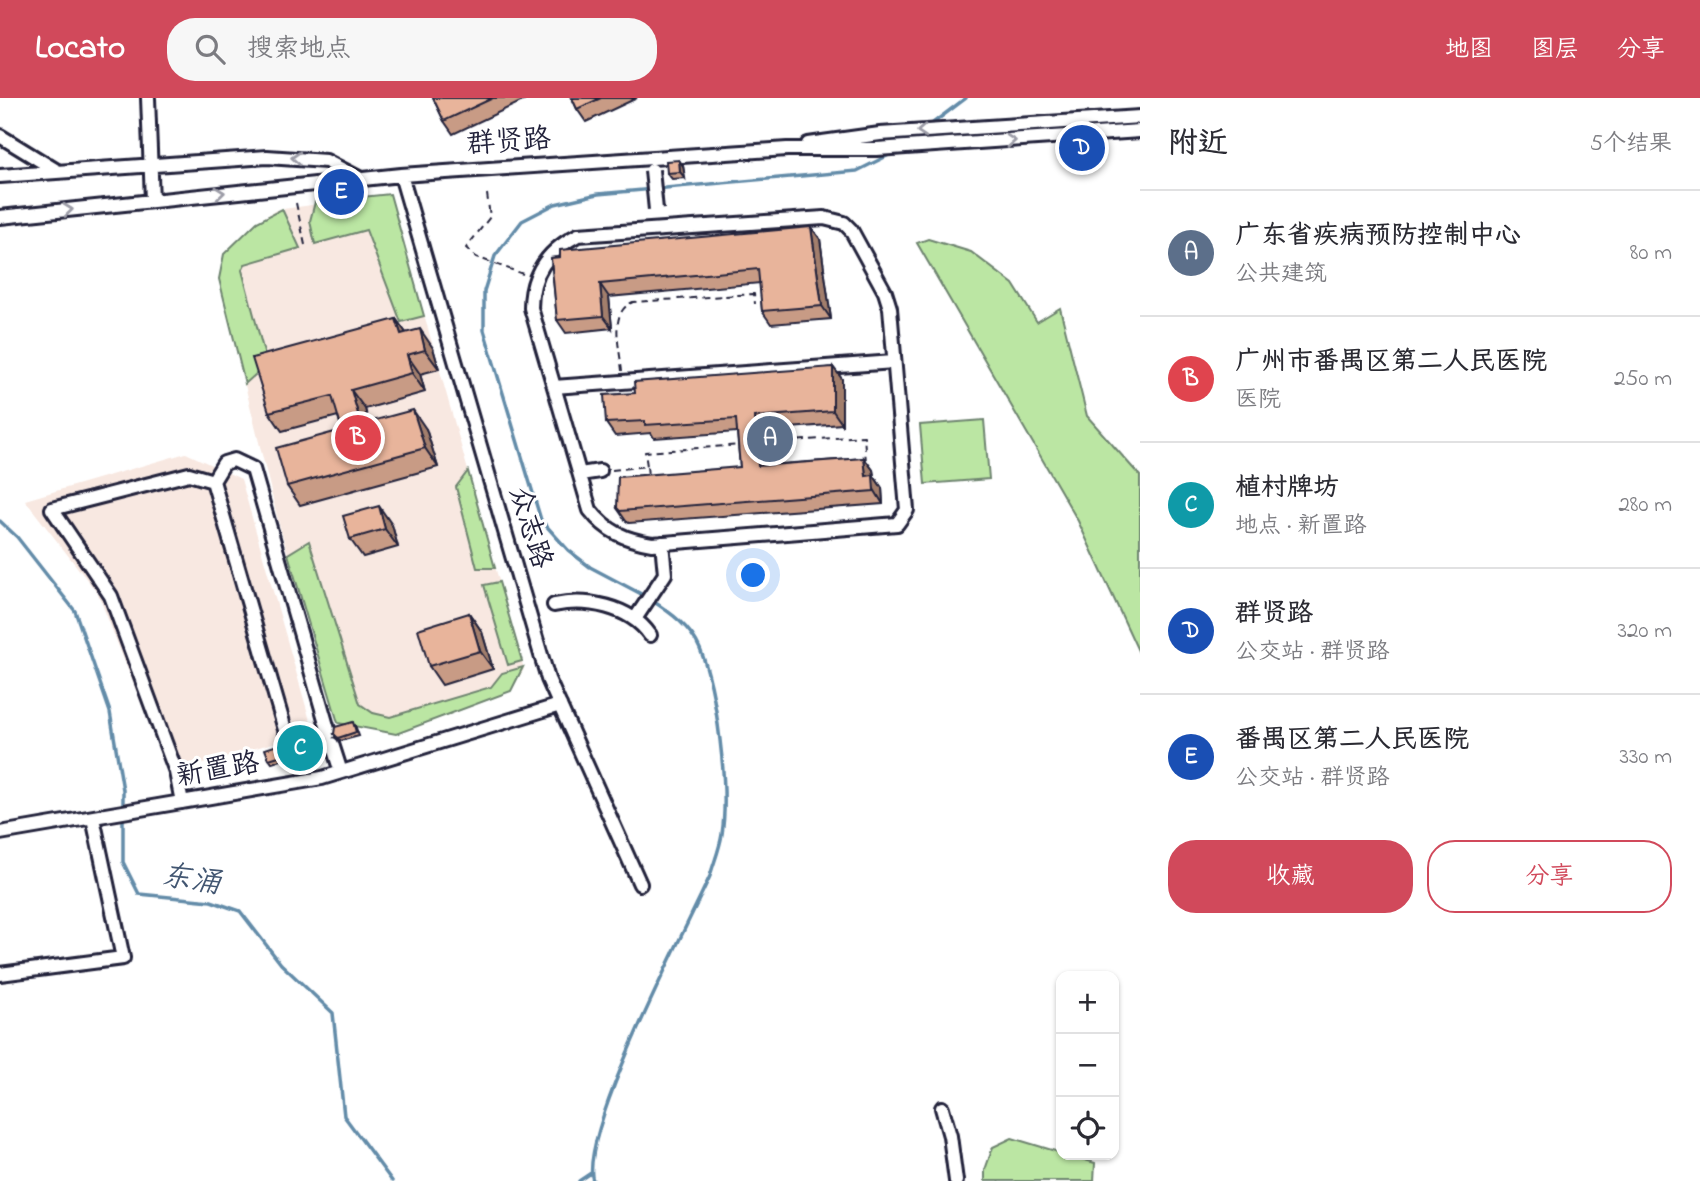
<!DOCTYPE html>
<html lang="zh">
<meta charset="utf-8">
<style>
body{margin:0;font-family:"Indie Flower","LXGW WenKai TC",sans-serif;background:#f7f7f7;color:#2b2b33}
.controls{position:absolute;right:21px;bottom:21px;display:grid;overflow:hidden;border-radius:14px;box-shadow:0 2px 5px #0004}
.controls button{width:63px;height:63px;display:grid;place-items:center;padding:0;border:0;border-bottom:2px solid #e1e1e2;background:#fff;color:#2b2b33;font:35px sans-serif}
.you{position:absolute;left:754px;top:478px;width:24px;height:24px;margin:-18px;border:5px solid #fff;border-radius:50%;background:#1a73e8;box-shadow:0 0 0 10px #1a73e833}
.badge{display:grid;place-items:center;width:46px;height:46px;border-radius:50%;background:#d1495b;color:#fff;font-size:23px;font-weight:700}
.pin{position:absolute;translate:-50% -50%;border:4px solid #fff;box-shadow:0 2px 7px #0006}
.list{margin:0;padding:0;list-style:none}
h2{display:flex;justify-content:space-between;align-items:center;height:91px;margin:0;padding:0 28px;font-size:30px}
h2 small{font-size:23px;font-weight:400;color:#7c7c81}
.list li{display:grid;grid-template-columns:46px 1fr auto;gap:21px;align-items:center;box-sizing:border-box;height:126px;padding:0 28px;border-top:2px solid #e1e1e2}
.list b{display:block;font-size:26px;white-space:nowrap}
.list p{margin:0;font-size:23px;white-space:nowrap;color:#7c7c81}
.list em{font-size:23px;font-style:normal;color:#7c7c81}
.actions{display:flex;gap:14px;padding:21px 28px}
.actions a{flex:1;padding:16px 0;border:2px solid #d1495b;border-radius:28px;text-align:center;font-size:24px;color:#d1495b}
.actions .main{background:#d1495b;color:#fff}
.icon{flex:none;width:38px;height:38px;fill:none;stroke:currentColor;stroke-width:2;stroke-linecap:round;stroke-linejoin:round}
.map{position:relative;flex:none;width:1140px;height:1083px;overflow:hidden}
header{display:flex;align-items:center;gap:42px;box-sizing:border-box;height:98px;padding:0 35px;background:#d1495b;color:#fff}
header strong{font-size:33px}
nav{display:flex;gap:38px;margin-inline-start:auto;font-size:24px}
.search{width:490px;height:63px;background:#f7f7f7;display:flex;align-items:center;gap:18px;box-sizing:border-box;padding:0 24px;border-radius:28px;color:#7c7c81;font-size:26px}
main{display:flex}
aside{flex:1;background:#fff}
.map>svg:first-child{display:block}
</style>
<header>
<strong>Locato</strong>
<div class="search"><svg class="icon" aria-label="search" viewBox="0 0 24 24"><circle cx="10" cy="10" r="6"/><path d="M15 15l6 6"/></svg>搜索地点</div>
<nav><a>地图</a><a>图层</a><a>分享</a></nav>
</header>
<main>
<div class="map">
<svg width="1140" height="1083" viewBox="0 0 1140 1083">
<rect width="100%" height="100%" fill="#fff"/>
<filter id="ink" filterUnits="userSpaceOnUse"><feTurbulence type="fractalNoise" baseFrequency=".0143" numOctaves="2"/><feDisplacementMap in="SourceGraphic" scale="14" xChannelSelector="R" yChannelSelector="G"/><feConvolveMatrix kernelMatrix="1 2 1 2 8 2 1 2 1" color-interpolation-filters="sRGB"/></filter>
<g filter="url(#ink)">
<path fill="#f8e8e1" d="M390,96L524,571L511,593L396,636L338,625L279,426L219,181L224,156L257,124L276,112Z
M186,355L241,381L313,633L169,676L98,496L25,402Z"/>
<path fill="#bbe6a3" stroke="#6e846f" stroke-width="2" d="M390,96L424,218L401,224L366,132L315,146L310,123L315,104Z
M282,111L300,150L245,166L242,172L267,266L245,286L219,181L224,156L257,124Z
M928,141L971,154L1013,186L1037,224L1060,210L1087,318L1140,378V557L1078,423L917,145Z
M984,322L989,381L925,386L920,327Z
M468,373L495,470H477L456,389Z
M309,443L360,606L373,615L390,619L491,589L502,575L523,569L511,593L396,636L338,625L288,456Z
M499,484L522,563L508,567L484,487Z
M1012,1040L1095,1065L1094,1083H985V1072L993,1049Z"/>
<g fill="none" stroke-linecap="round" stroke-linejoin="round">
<path stroke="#648ca9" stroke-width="3.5" d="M929,28L966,0
M0,423L17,439L75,513L110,614L123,692V764L139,796L211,803L240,813L281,866L333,915L344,1018L392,1083
M645,498L590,469L568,452L541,422L484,232V193L495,158L522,123L555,106L598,96L857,73L895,54
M579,1083L591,1075
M593,1083C578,1036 686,831 710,778C714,764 720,750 722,736C729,692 717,591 700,551C691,529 670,514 651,502"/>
<g stroke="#22223b" stroke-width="18">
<path id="minor" d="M148,0L152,103
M0,38L57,73
M808,46L880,36L1140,19
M401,77L548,581L640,786
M0,78L267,59L326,63L359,80
M0,119L401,77L787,51H877L1140,33
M824,120L844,125L851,132L885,194L890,210L907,412L897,426L652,446C626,442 607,434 590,412L531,210C531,176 547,153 578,137Z
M554,289L894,264
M580,376L600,373
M213,383L224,365L234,362L253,371L329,635
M554,507C586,500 630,508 650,537
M635,521L665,476L662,445
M332,646L341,674
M182,704L176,674L111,498L52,411L189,376L213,383L286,635
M0,735L322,680L560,607
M0,876L123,860L93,720
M942,1010L950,1038L956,1083"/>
</g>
<path stroke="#22223b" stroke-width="2" stroke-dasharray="7 5" stroke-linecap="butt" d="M487,96L490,119L466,150L476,159L523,176
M296,105L305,147
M622,273C620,250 608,214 633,204L754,196L755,206
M763,345L864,338L866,364
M647,368L648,378
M612,372L647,368L645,354L740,347"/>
<use href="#minor" stroke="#fff" stroke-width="12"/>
<g stroke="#22223b" stroke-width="18" stroke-linecap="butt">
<path id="minor-bridge" d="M652,72L656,112"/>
</g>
<use href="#minor-bridge" stroke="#fff" stroke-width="12"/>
</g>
<path fill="#c89b85" stroke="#22223b" stroke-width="2" d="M433,0H529L453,36L444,23Z
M572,0H637L586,24L577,11Z
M679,62L683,68L685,80L672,81L667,75Z
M811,129L820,141L831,221L771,226L762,213L760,185L609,199L612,230L566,235L557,222L551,160Z
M396,221L406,235L433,250L439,271L420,276L425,294L365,311L368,324L426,331L438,369L300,407L287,388L342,332L338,318L282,333L269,314Z
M833,269L842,281V326L763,332L766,367L864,360L873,372L874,378L882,390L883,406L629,425L626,423L617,410L740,369L737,334L654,340L651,335L615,338L606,325L635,295Z
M392,427L398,449L363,459L350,441Z
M469,515L482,534L493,571L442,587L429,568Z
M355,627L359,638L340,643L334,636Z
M318,634L321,638L324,648L272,665L269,661Z"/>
<path fill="#a27e6c" stroke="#22223b" stroke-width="2" d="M679,62L683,68L685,80L680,74Z
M811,129L820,141L831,221L822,208Z
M600,186L609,199L612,230L603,218Z
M396,221L409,239L401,236Z
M420,231L433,250L439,271L425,252Z
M407,257L420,276L425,294L412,275Z
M833,269L842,281V326L833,313Z
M351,292L365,311L374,345L361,326Z
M413,312L426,331L438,369L425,350Z
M754,319L763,332L767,381L758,368Z
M864,360L873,372L874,378L882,390L883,406L866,378Z
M379,408L392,427L398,449L385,431Z
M469,515L482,534L493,571L480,553Z"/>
<path fill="#e8b49b" stroke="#22223b" stroke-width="2" d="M433,0H493L444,23Z
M572,0H601L577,11Z
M679,62L680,74L667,75L666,63Z
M811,129L822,208L762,213L758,171L600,186L603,218L557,222L551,160L560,159V152Z
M396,221L401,236L420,231L425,252L407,257L412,275L351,292L361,326L413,312L425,350L287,388L276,350L342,332L332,298L269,314L252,260Z
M833,269V313L754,319L758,368L864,360L866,378L873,377L874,393L620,413L617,410L618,379L740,369L736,321L645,327V323L606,325L604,297L635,295L634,284Z
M379,408L385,431L350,441L343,418Z
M469,515L480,553L429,568L418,531Z
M353,624L356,634L338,640L334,636L335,629Z
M318,634L321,645L269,661L265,651Z"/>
<defs><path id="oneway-chevron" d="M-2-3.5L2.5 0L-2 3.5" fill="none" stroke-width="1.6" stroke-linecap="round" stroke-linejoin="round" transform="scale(1.75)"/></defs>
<g stroke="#9c9ca7">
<use href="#oneway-chevron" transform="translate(922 33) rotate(176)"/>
<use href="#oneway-chevron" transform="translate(1011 43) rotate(-4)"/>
<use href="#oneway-chevron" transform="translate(296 60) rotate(-177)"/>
<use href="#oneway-chevron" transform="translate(220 95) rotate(-6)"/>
<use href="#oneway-chevron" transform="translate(68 112) rotate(-6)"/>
</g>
</g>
<g text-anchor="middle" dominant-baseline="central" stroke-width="6" stroke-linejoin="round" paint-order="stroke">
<g font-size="28" fill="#22223b" stroke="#fff">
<text transform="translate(509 45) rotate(-4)">群贤路</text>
<text transform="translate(529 430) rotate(73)">众志路</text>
<text transform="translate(218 673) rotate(-10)">新置路</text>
</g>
<g font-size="30" font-style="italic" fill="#435772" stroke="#fff">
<text transform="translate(191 783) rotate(9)">东涌</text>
</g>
</g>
</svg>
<div class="controls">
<button>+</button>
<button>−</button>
<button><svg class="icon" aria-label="locate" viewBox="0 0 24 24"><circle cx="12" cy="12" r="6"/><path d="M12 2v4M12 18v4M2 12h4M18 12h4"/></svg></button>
</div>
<div class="you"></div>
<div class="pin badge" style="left:770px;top:341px;background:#5c6f8a">A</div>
<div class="pin badge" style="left:358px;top:340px;background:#e0444e">B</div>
<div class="pin badge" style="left:300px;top:650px;background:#0f9aa8">C</div>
<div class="pin badge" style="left:1082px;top:50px;background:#1a4fb4">D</div>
<div class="pin badge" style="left:341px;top:94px;background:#1a4fb4">E</div>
</div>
<aside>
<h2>附近<small>5个结果</small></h2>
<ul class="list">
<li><span class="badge" style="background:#5c6f8a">A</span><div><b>广东省疾病预防控制中心</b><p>公共建筑</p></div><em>80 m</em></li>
<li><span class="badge" style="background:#e0444e">B</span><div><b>广州市番禺区第二人民医院</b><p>医院</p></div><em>250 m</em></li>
<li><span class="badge" style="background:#0f9aa8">C</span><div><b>植村牌坊</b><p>地点 · 新置路</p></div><em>280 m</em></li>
<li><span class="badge" style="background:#1a4fb4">D</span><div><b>群贤路</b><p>公交站 · 群贤路</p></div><em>320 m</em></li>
<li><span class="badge" style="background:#1a4fb4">E</span><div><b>番禺区第二人民医院</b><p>公交站 · 群贤路</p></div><em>330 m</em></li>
</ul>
<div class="actions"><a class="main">收藏</a><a>分享</a></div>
</aside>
</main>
